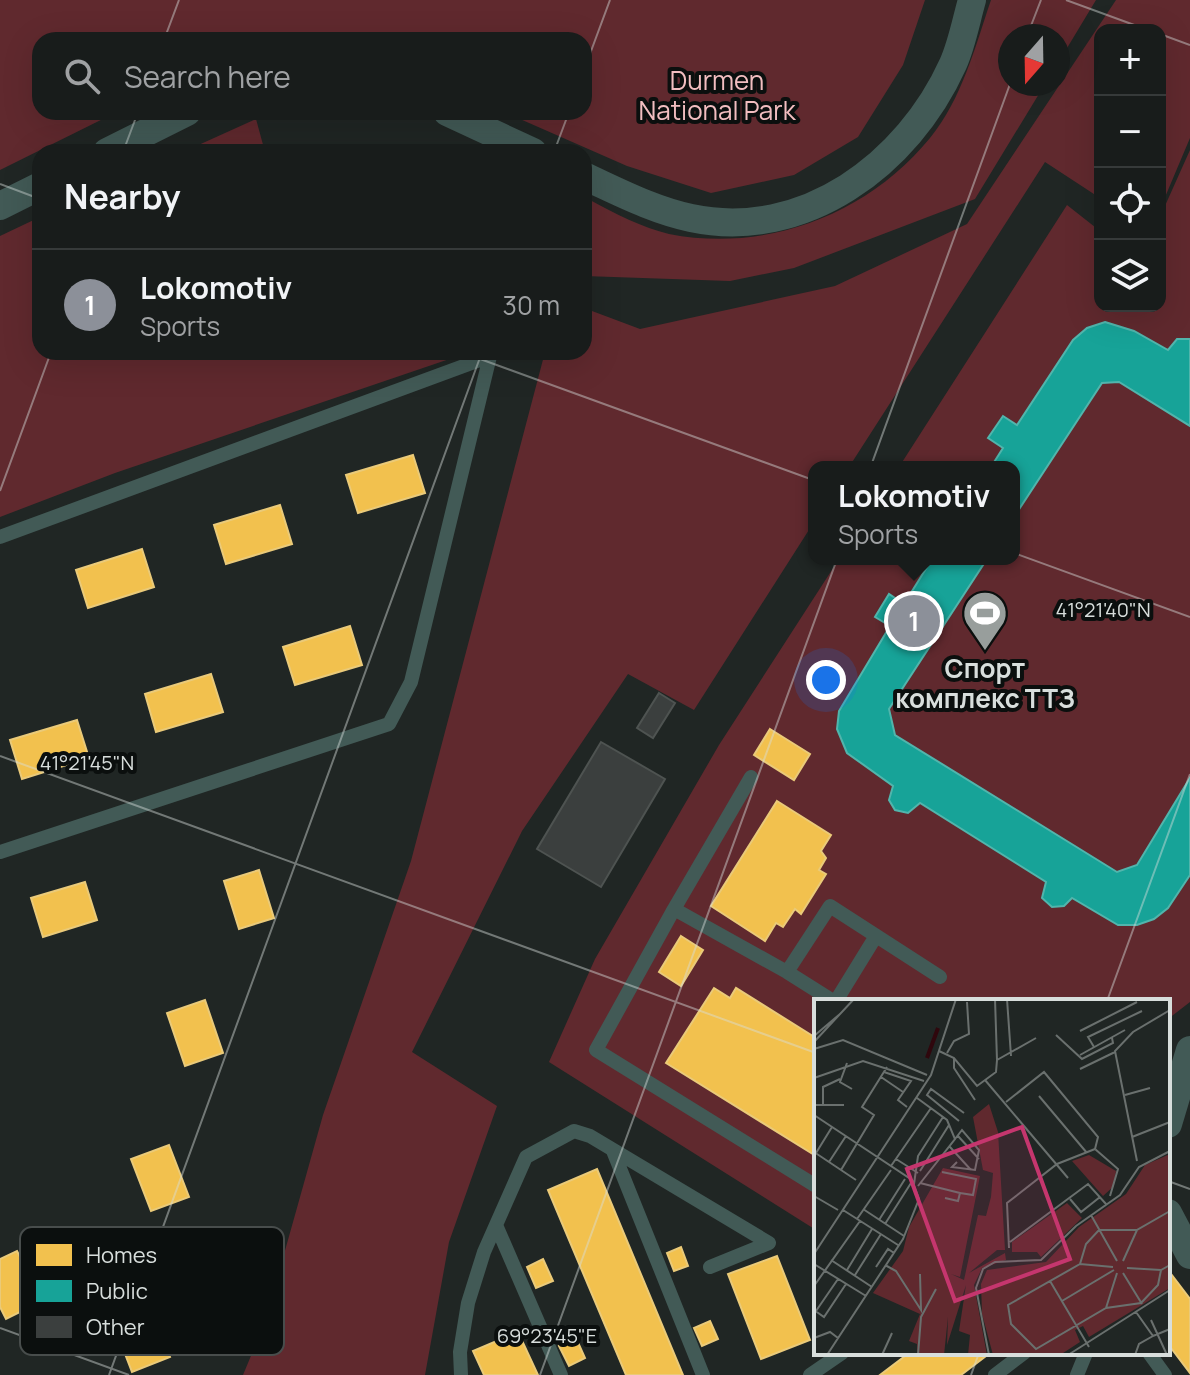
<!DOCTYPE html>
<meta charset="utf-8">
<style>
body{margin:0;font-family:Manrope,sans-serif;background:#212524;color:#f1f3f6}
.controls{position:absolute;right:24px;top:24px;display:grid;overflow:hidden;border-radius:16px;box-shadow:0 8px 32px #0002}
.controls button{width:72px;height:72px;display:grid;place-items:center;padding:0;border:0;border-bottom:2px solid #363a3a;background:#181c1b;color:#f1f3f6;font:40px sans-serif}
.compass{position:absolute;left:998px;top:24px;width:72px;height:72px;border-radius:50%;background:#181c1b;box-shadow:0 8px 32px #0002;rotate:200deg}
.you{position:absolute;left:826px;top:680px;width:28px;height:28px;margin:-20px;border:6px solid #fff;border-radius:50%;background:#1a73e8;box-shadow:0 0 0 12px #1a73e833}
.badge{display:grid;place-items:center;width:52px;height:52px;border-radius:50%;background:#8c9099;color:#fff;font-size:26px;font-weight:700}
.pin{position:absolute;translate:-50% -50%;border:4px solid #fff;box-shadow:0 2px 8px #0006}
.popup{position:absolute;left:808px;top:461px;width:212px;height:104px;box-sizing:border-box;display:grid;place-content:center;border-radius:16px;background:#181c1b;filter:drop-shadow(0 2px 6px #0005);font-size:26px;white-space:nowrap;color:#9fa1a3}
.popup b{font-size:30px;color:#f1f3f6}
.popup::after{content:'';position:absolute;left:50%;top:100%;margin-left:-16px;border:16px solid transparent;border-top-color:#181c1b}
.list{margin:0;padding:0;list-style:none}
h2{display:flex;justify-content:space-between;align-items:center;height:104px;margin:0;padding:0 32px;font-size:34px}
h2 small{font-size:26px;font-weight:400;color:#9fa1a3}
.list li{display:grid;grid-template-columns:52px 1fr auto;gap:24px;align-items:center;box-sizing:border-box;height:112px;padding:0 32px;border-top:2px solid #363a3a}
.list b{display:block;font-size:30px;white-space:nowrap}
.list p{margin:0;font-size:26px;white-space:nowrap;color:#9fa1a3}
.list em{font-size:26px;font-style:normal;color:#9fa1a3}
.icon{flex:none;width:44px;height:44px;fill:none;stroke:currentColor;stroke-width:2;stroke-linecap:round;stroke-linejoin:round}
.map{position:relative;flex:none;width:1190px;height:1375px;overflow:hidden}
.search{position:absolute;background:#181c1b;box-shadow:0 8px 32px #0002;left:32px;top:32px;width:560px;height:88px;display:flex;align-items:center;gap:20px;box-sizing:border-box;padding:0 28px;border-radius:24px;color:#9fa1a3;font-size:30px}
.panel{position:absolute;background:#181c1b;box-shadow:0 8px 32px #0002;left:32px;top:144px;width:560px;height:216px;border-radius:24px}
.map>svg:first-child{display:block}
</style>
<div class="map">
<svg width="1190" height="1375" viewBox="0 0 1190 1375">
<rect width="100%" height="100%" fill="#202624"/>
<path fill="#60292e" d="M0,0H925L903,65L858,137L794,175L711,193L627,166L504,112H584V40H40V112H117L0,170Z
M991,0H1096L1058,63V36H1010V84H1045L975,199L794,268L730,281L584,276V235L590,200C614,213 643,228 669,234C766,253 867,215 930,138C962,99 975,47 991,0Z
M1116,0H1190V138L1160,209V30H1100V198L1045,162L849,467H814V522L694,710L628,674L522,831L412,1052L497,1106L449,1242L425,1375H243L265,1322L323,1115L411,861L545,352H584V308L640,329L835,286L967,224Z
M256,119L265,152H183Z
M1190,150V1002L1168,1019V1001H816V1230L549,1062L595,959L719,745L839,559H1014V467H899L1067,205L1100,231V306H1160V217Z
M40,217V352H470L115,473L0,517V236Z"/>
<path fill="#f2c14e" stroke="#eaca79" stroke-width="2" d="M413,455L425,493L358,513L346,475Z
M280,505L292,544L226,564L214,525Z
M142,549L154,587L88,608L76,570Z
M350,626L362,665L295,685L283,647Z
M211,674L223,712L156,732L145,694Z
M77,720L89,758L22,779L10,740Z
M770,729L810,754L794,780L754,755Z
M777,801L831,835L821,851L826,858L819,870L826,874L801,914L795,909L783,927L776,923L765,941L711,906Z
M259,870L274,918L239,929L224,881Z
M85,882L97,920L43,937L31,898Z
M681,936L703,950L681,986L659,972Z
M714,988L730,998L736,988L816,1038V1156L666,1063Z
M205,1000L223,1053L185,1066L167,1013Z
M169,1145L189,1197L151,1211L131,1159Z
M597,1169L683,1375H626L548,1190Z
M681,1247L688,1266L674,1271L667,1253Z
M17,1251L42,1301L6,1319L0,1307V1259Z
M777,1256L810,1340L761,1359L728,1274Z
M543,1259L553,1281L536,1288L527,1267Z
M1168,1270L1190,1299V1373L1168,1344Z
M149,1305L170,1357L132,1372L112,1320Z
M710,1321L718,1339L702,1346L694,1328Z
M518,1332L538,1375H484L473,1351Z
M576,1338L585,1358L569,1366L559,1346Z
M909,1353H990L961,1375H880Z"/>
<path fill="#17a398" stroke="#51b5ac" stroke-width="2" d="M1105,322L1134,331L1168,350L1177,339H1190V426L1119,382L1102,383L1014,517V467H991L1003,448L988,438L1003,416L1017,425L1073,340L1087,328Z
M932,559H987L889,709L895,735L1117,872L1137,865L1190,778V875L1168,908L1154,919L1137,925H1118L1072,898L1064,906L1052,907L1042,898L1046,882L920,803L908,813L895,810L889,800L893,786L847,753L837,729L839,711L890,626L875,617L889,594L904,604Z"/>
<path fill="#3b3f3e" stroke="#4e5351" stroke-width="2" d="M659,693L675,703L653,738L637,728Z
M601,742L665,779L601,887L537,849Z"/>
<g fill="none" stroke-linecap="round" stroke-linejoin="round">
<path stroke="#425a56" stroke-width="14" d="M0,537L488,357
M0,852L389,724L411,682L491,352
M674,909L751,777
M787,972L674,909L596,1050L816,1186
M833,1001L787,972L830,906L940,977
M836,1001L876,936
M613,1151L703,1375
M496,1225L561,1375
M1149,1353L1165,1375
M461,1375L460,1352L468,1303L484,1252L526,1157L574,1131L590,1136L769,1243L710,1267
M810,1375L842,1353
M995,1375L1024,1353
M1077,1375L1086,1353"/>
<path stroke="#425a56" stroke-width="28" d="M447,112L533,152
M107,152L187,112
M584,176C619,192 653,210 691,218C804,242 908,164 953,64C962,44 966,21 972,0
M0,206L40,186
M1168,1124L1190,1050
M1168,1213L1190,1255"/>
</g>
<path fill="none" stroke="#d8dedc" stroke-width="2" stroke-opacity="0.45" d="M1066,0L1148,30M1160,34L1190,45M1027,36L1041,0M164,40L179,0M584,70L610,0M123,152L138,112M554,152L569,112M0,184L40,199M461,352L1190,617M0,491L51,352M0,756L816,1053M1107,1001L1190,774M1168,1181L1190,1189M0,1328L129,1375M109,1375L482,352M540,1375L1010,84M971,1375L979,1353"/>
<defs>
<g id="stadium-pin" transform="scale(2.3)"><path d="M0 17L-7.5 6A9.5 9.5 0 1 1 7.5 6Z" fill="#989e9c" stroke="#0b0f0e"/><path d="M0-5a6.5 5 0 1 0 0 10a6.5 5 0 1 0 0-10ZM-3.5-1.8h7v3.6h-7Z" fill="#fff"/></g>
</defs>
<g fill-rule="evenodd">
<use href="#stadium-pin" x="985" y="613"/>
</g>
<g text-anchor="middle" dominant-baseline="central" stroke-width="8" stroke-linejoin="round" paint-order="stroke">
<g font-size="26" fill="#f2bec0" stroke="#0b0f0e">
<text x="717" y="80">Durmen<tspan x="717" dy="30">National Park</tspan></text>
</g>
<g font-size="26" font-weight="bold" fill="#d8dedc" stroke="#0b0f0e">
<text x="985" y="668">Спорт<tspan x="985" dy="30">комплекс ТТЗ</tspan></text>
</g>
</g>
<g transform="translate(814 999)">
<rect width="356" height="356" fill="#202624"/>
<path d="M175,105L184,133L191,251H183L155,274L191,254L192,261L168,269L160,286L173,356H154L156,336L145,332L152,286L133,346L134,318L130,356H103V345L95,342L106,315L59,294L89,252L95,228L129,169L166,177L146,278L137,275L150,281L164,216L172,217L177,198L179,174L169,171L159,118ZM356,155V289L275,338L269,327L261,331L266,343L246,356H179L168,315L167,285L173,271L232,263L265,228L312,195L331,166ZM275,156L302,172L300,187L289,197L258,162ZM253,204L268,219L227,258L223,253H198V243Z" fill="#60292e"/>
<path fill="none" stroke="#2f070d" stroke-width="4" d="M113,59L124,29"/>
<path fill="none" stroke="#6a706e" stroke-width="2" d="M181,0L183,61M193,0L197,57M266,32L323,3M242,36L268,60L299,44L298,39M0,37L26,15M0,43L40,0M280,48L274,38L328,12M0,50L29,41L113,76M125,52L140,59L163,87L182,73L183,61L222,39M133,54L140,42L155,35L153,3M266,56L311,31M140,59V69L161,101M33,64L26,83L38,90M266,70L301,53M70,73L97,82L84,101L93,108M67,78L89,93M0,79L49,62L110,82M171,81L254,179M311,96L336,89M225,97L273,154M103,99L133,121L141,140L104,187M192,103L230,73L284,138L281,150M0,106H30M9,106V88L26,80M0,116L98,181L105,200L89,240L13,356M145,122L113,96L117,90L150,114M144,137L165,160M318,138L356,123M141,140L148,131L165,151L161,171L138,168L143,163M136,148L157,171M281,150L304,170L296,197M0,153L42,181M2,154L18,128M82,160L104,174M323,162L301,52L319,33L356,11M15,163L32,137M77,167L117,109M27,171L60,116L48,108L73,68M106,172L135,126M128,173L162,180L159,196L146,194M106,184L146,194L144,202L131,199M100,185L104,157L129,118M0,197L24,211M256,200L267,213L286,198M49,210L90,237M29,211L84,246M277,216L303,262M43,220L77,171M65,221L91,180M71,225L97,184M196,243L274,185L292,205M195,249L193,204L243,165L281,150M0,255L117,76L142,0M17,261L58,288M309,262L323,231L356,212M0,265L52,297M266,265L272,245L285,231H323M71,266L82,272L107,311L106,275M62,268L74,250L80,254M299,268L266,265L194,306L197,325L222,350L292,309L327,304L344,286L347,271M313,269L347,271L356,266M33,271L58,230M309,274L328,305M41,276L67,235M236,282L275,348M0,287L46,222M248,302L300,271M292,309L303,274M0,311L10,318L32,285M2,312L24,280M322,313L339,337L356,330M337,321L353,356M0,339L16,333L24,339M68,356L78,334M104,356L107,318L122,290M175,356L162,289L169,270L181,263L227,261L262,227L306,196L325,168L356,152M254,356L356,291M321,356L325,345L339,337"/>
<path fill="#c5366e" fill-opacity="0.15" stroke="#c5366e" stroke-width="4" d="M208,128L256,260L141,302L93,170Z"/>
<rect width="356" height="356" fill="none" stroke="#d8dedc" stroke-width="4"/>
</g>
<rect x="20" y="1227" width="264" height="128" rx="12" fill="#0b0f0e" stroke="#484d4c" stroke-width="2"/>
<rect x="36" y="1244" width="36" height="22" fill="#f2c14e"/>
<rect x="36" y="1280" width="36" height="22" fill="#17a398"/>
<rect x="36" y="1316" width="36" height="22" fill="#3b3f3e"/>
<g font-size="22" fill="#d8dedc">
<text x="86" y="1263">Homes</text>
<text x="86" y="1299">Public</text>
<text x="86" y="1335">Other</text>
</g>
<g font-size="20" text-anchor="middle" fill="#d8dedc" stroke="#0b0f0e" stroke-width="8" stroke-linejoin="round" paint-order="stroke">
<text x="1103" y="617">41°21'40"N</text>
<text x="87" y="770">41°21'45"N</text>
<text x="547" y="1343">69°23'45"E</text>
</g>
</svg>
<div class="controls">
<button>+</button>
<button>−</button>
<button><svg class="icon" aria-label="locate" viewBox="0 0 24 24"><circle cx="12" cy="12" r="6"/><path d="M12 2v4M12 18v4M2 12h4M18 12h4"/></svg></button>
<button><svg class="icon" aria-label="layers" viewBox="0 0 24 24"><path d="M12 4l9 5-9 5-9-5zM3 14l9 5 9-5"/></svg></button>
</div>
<svg class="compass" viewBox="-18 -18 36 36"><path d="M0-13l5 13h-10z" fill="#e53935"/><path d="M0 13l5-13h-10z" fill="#9fa1a3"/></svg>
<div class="you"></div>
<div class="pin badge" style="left:914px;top:621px">1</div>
<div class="popup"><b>Lokomotiv</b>Sports</div>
<div class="search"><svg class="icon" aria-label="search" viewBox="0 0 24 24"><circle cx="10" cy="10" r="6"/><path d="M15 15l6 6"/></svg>Search here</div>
<section class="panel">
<h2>Nearby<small></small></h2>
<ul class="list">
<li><span class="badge">1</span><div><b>Lokomotiv</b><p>Sports</p></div><em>30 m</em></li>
</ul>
</section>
</div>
